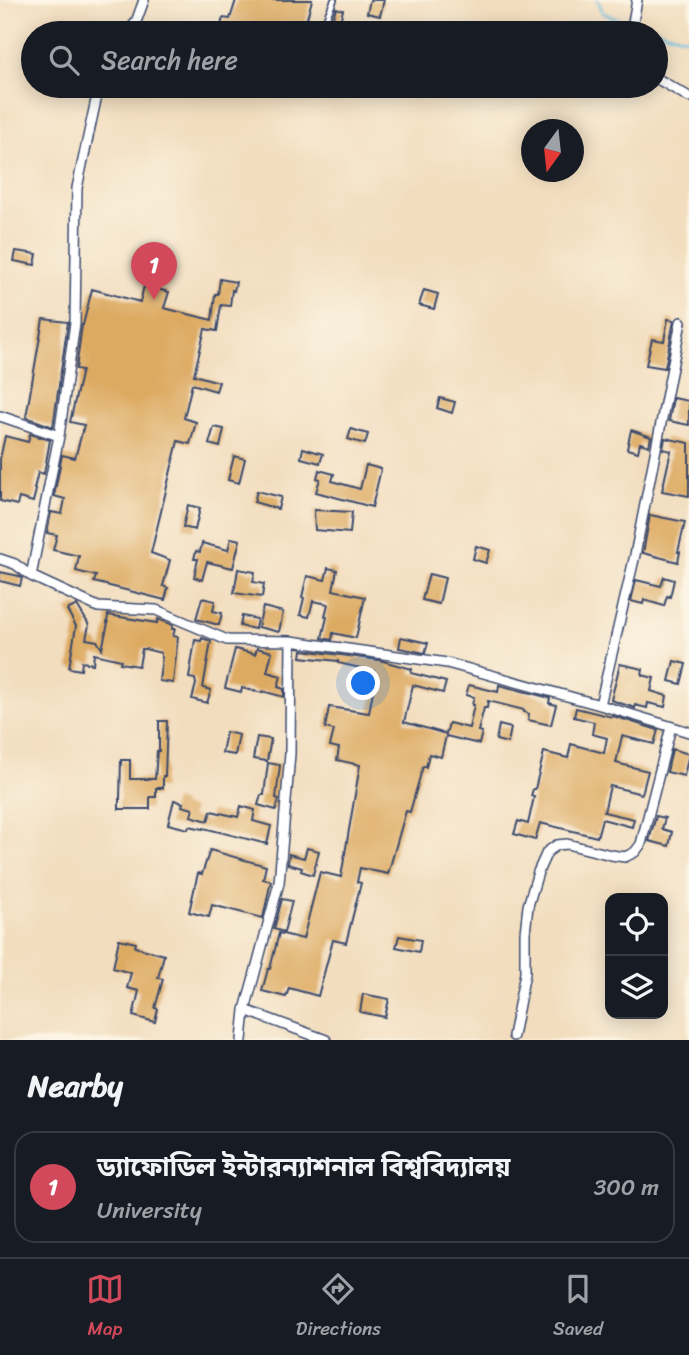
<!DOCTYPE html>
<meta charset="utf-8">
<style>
body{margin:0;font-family:Sriracha,"Noto Sans Bengali",sans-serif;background:#242831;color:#f1f3f6}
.controls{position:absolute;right:21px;bottom:21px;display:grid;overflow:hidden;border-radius:14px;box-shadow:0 4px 18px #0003}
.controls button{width:63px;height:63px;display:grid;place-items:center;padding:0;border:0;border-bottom:2px solid #363941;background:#171b24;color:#f1f3f6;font:35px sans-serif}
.compass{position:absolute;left:521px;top:119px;width:63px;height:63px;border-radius:50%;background:#171b24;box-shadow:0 4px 18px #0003;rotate:195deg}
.you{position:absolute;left:364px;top:684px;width:24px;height:24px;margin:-18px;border:5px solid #fff;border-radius:50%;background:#1a73e8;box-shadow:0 0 0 10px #1a73e833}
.badge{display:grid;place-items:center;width:46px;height:46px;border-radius:50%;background:#d1495b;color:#fff;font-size:23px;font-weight:700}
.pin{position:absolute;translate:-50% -58px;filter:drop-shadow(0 2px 4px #0008)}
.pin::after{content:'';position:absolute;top:37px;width:24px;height:21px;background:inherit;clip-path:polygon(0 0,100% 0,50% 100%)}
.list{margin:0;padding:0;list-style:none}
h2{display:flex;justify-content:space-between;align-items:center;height:91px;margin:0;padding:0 28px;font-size:30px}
h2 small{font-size:23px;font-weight:400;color:#9ea1a6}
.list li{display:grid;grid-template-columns:46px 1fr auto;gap:21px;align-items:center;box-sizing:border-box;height:112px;margin:0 14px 14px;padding:0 14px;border:2px solid #363941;border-radius:21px}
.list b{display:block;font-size:26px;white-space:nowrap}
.list p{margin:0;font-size:23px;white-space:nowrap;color:#9ea1a6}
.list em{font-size:23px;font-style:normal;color:#9ea1a6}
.icon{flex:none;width:38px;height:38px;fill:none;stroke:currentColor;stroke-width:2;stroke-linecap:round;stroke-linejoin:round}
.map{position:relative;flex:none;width:689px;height:1040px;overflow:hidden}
.search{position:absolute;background:#171b24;box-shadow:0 4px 18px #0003;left:21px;right:21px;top:21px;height:77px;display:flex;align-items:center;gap:18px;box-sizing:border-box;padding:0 24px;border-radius:38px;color:#9ea1a6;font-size:26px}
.sheet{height:217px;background:#171b24}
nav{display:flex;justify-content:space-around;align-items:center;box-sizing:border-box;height:98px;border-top:2px solid #363941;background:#171b24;font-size:19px;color:#9ea1a6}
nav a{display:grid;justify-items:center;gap:4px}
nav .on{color:#d1495b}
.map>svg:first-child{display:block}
</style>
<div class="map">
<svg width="689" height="1040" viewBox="0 0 689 1040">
<rect width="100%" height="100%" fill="#fcf5e5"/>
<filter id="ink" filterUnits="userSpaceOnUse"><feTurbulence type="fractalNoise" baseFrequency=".0143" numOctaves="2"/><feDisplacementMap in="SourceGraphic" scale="14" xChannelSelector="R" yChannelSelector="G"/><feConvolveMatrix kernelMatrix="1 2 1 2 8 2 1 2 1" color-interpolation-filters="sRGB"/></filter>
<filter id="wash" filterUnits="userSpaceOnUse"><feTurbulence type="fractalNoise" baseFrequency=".00686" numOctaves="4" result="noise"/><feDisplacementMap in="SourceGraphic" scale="28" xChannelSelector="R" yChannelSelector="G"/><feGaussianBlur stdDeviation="1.57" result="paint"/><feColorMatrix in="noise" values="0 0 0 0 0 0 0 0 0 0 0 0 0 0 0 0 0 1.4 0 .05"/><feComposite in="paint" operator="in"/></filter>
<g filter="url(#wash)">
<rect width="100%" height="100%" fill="#f2ddbe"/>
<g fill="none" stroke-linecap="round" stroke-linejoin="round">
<path stroke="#61bcdf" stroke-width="2.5" d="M598,0L603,13L615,18L689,39"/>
</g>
<g id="blocks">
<path fill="#ddaa62" d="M236,0H312L303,33L288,30L287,33L219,32L223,18L230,19Z
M370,0H384L380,16L367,13Z
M336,8L343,10L338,29L330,26Z
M16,251L37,254L35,265L14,261Z
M220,279L236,282L234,291L232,290L230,306L221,305L217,331L205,329L194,375L219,382L216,391L192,384L184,418L196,422L190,444L178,441L151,553L170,560L163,586L168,588L165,600L94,582L96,576L76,571L79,556L53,550L57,535L47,533L51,512L62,514L65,499L54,496L62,455L75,458L84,425L70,422L82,370L76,369L82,325H83L92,289L140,302L144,286L169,292L164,308L212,320L215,294H218Z
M424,290L438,294L434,309L419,305Z
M43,319L68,322L53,427L26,417Z
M668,319L674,320L665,368L646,365L652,339L664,341Z
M440,398L455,402L452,413L437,408Z
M673,398L689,401V425L669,421Z
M214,427L224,429L220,447L209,444Z
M351,429L368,434L365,444L348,439Z
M631,430L651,437L649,446L640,443L638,452L627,449Z
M30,434L50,440L44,474L38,472L34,489L36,490L33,502L19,498L17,505L0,501V459L5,436L28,442Z
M665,438L689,443V496L662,491L671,451L663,449Z
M303,448L323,454L320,463L301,458Z
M234,456L245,459L239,483L228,480Z
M366,465L381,469L372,507L316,492L320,479L317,478L319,470L334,474L332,481L360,489Z
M257,491L281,497L278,509L254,502Z
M188,505L200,508L195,530L183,527Z
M314,510L352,512L350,533L315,530Z
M650,515L685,522L678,552H680L678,562L643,553Z
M231,538L240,540L233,568L207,562L202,580L194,577L198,559H194L196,551L200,552L202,543L228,550Z
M476,546L490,550L486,563L473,559Z
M328,568L337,570L333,590L365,597L356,638L333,633L332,640L322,638L327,617L325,616L328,604L313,601L309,617L300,615L304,598L302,597L307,576L325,580Z
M238,569L255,572L253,582L264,584L262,597L234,593Z
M0,572L19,576L22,578L20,586L0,581Z
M429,574L445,578L439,604L422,600Z
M664,577L674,580L670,597L667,596L664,606L644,600L643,604L631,601L636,580L661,586Z
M202,598L215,601L213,611L222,613L219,625L196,619Z
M77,605L89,625L86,639L97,641L102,649L108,623H107L108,615L157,623L158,619L173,625L172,629H175L173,636L178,637L173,683L159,681L162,657L161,656V653L145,649H142L139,666L120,663L121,660L94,654L93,664L82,662L81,670L69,668L76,626L67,610Z
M263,607L283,612L279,632L258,627Z
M242,616L257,619L255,629L240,626Z
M401,637L428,643L425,653L399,648Z
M202,638L211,641L203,688L211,690L207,703L192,699L196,684L195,679L189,678L195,640L201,641Z
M257,648L272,652L267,672L281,676L278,687L284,689V697L262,691V693L242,688L241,692L225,688L235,649L255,654Z
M302,650L379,660L412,669L411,673L446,682L443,693L413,685L404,722L446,734L449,723L469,728L474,705H472L474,697L466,695L469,685L498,692L499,685L550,698L549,703L556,705L551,725L528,720L529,714L524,712V710L488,701L487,708H484L478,731L482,732L479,744L446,736L441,757L429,754L426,767L423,766L410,812L406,811L388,874L360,868L357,882L361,883L346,943L333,940L318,996L289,988L286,997L262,991L268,969H270L279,933L303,939L320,872L341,877L360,765L337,760L339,748L330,746L334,730L325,728L329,707L369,713L375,680L372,679L374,671L338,663V661L301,657Z
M674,661L686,664L681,684L669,681Z
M620,664L643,669L642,675L654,678L651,691L667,696L665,707L648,703L647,708L635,705V708L611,700Z
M576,708L612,717L613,716L658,730L654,744L622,736L616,763L648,771L642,794L610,786L604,812L634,819L632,827L602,819L597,837L540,823L535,840L514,834L518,821L528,824L534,797L531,796L533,789H535L544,752L568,758L571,744L604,753L607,738L592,734L594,722L574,717Z
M159,721H167L165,776H163V788H156V797H150V809H119V799H120L121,760H130V779H155L157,751H159Z
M499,725L511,728L508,743L496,740Z
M226,732L239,735L235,755L222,753Z
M257,737L271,739L267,761L253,759Z
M672,749L689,754L684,776L667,772Z
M268,763L280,765L276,798L279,799L276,810L258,805L261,795H264Z
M174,800L183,803L182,806L193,809L191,816L208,821L211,811L238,817L241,806L255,810L253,821L271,826L267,844L204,828L203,829L189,826L188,829L168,824Z
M656,816L665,818L662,829L672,832L669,846L649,841Z
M307,848L319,851L313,875L301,871L302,868L288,864L289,854L304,858Z
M210,850L266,866L263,879L271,881L263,918L212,905L209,917L189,912L198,873L202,874Z
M282,899L292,901L284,932L274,929Z
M399,936L421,940L419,952L396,947Z
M119,939L136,943L135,947L164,955L158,978L163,979L155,1008L158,1009L155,1022L133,1016L139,991L127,988L131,973L113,968Z
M363,994L389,999L385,1017L360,1012Z"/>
</g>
</g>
<g filter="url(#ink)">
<use href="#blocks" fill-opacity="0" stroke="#3b496c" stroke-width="2"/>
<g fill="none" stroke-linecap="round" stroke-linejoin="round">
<g stroke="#3b496c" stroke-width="8">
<path id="service" d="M320,33L334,0"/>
</g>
<g stroke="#3b496c" stroke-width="12">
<path id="minor" d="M127,33L136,22L144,0
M631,33L637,0
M656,78L689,97
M0,416L59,436L75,323L77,188L99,86
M0,559L15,564L31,576L98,607L156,610L227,640L291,641L447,663L600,705L689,732
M31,576L59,436
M600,705L635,555L681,322
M245,1010L326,1040
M513,1036L525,973V933L528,906L538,872L547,852L557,845L567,844L611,855L625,857L635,852L641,844L671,727
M242,1040L245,1010L279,883L290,754L291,641"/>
</g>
<use href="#service" stroke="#fff" stroke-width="4.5"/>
<use href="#minor" stroke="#fff" stroke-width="9"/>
</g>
</g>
</svg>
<div class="controls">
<button><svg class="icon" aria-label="locate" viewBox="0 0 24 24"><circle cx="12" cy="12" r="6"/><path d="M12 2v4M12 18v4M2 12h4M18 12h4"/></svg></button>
<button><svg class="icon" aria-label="layers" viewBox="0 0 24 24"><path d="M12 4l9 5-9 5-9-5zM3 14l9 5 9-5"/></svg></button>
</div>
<svg class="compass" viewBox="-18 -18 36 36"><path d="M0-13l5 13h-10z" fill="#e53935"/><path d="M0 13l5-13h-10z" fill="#9ea1a6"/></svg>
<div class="you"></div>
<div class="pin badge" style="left:154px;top:300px">1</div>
<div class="search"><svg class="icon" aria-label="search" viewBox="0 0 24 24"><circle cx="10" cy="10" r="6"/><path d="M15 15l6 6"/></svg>Search here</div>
</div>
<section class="sheet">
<h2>Nearby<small></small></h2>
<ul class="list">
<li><span class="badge">1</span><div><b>ড্যাফোডিল ইন্টারন্যাশনাল বিশ্ববিদ্যালয়</b><p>University</p></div><em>300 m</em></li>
</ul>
</section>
<nav>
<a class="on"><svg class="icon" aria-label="map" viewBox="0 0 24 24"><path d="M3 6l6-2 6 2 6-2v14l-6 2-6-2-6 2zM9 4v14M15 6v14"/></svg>Map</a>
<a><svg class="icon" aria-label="directions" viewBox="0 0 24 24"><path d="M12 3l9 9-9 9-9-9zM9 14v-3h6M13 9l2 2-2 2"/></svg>Directions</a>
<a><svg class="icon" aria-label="saved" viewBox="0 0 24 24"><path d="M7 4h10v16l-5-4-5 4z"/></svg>Saved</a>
</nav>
